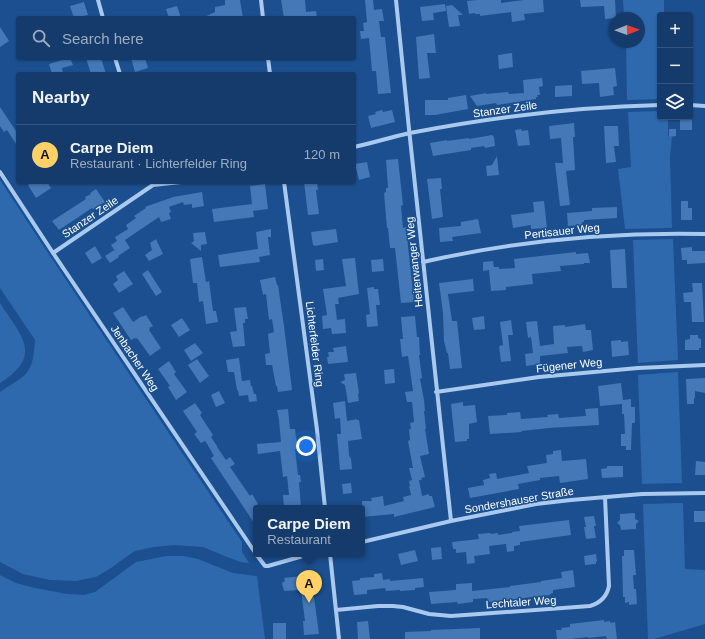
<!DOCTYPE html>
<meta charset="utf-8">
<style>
body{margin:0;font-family:Helvetica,sans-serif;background:#1d4271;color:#f1f3f6}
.controls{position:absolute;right:12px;top:12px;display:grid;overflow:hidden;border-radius:4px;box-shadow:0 1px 3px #0004}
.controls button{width:36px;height:36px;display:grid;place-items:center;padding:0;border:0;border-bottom:1px solid #33557e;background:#143b6b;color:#f1f3f6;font:20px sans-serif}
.compass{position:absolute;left:609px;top:12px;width:36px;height:36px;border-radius:50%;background:#143b6b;box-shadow:0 1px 3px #0004;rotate:89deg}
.you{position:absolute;left:306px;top:446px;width:14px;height:14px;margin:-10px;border:3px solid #fff;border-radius:50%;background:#1a73e8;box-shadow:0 0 0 6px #1a73e833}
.badge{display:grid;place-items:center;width:26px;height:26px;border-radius:50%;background:#ffd166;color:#111;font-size:13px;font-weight:700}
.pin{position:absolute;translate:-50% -33px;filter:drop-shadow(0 1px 2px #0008)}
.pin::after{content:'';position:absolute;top:21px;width:14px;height:12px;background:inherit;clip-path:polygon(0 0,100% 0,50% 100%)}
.popup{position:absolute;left:253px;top:505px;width:112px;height:52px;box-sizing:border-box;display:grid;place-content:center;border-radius:4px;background:#143b6b;filter:drop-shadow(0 1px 3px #0005);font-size:13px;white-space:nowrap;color:#9dadc1}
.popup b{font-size:15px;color:#f1f3f6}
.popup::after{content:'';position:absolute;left:50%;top:100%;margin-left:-8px;border:8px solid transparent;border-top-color:#143b6b}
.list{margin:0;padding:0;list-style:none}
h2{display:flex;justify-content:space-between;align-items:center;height:52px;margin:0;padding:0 16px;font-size:17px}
h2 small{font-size:13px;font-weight:400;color:#9dadc1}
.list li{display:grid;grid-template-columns:26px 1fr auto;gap:12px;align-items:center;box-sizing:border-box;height:60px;padding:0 16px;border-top:1px solid #33557e}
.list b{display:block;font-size:15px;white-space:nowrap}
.list p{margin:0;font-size:13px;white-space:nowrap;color:#9dadc1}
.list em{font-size:13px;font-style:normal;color:#9dadc1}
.icon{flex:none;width:22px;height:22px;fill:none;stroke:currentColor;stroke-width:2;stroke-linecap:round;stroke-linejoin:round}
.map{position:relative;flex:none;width:705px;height:639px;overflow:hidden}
.search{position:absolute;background:#143b6b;box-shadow:0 1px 3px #0004;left:16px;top:16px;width:340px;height:44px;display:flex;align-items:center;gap:10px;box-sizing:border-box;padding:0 14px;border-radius:4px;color:#9dadc1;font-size:15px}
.panel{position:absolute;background:#143b6b;box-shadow:0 1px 3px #0004;left:16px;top:72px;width:340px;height:112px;border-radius:4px}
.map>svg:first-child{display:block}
</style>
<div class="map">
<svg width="705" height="639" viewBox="0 0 705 639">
<rect width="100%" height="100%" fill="#1b4f8f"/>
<path fill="#2e69ad" d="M623,0H664V15H660V99L627,100L626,42H639V18H624Z
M660,111V117H668V136L672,137L670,157L672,228L625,229L618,169L631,167L628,112Z
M0,180L50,256L242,542V552L249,563H248L241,562L227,557L203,547L174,545L154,547L135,551L126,557L111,568L96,577L76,581L50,580L23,574L0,562V392C8,386 23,379 28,371C34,362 34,350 35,340L0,288Z
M673,239L678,360L638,363L633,240Z
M0,303C21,336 44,355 0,383Z
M678,372L682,483L642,484L638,375Z
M683,503L685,569L705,570V624L654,639H648L643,504Z
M166,556H184L198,559L233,573L257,576L265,639H0V575L16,583L35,588L67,594L84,595L95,592L136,562Z"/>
<path fill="#4478b7" d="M225,0H240L243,18H202L215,12V7L225,5Z
M281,0H305L306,12L316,11L317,18H284Z
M365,0H373L374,10L382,9L384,21H379L381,37H385L391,93L378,94L376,71H372L369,38L361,39L360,31H364L363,23L367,22Z
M477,0H501V3L524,0H543L544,12L524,14L525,20L512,22L511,12L480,16V14H475V13L469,14L467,1Z
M580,0H615L616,18L605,19L604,6L581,7Z
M84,2L88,15L74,18L70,6Z
M445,4L446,11L433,13L434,20L422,21L420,7Z
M452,5L463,15H458L460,26L449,27L446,6Z
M177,6L181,18H169L166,9Z
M0,27L9,41L0,47Z
M434,34L436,53H427L430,78L419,79L416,37Z
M512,53L513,67L499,69L498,55Z
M69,58H70L73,65L62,68L63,74H52L49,64Z
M86,58H101L106,74H91Z
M131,58H145L148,68L135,72Z
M615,68L617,86L613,87L614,95L600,97L599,83L582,84L581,71Z
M542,78L543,86L539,87L540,95H537L538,97H536V99L497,105L496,103L477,106L470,96L486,93V94L508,92L509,94L524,93L523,80Z
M572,85V96L555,97V86Z
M466,95L468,109L435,115H425V100H448V98Z
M0,107L18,134V147L7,130L4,132L0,126Z
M382,110L383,112L392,110L395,122L371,128L368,116L376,114L375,112Z
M680,118H692V130H680Z
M574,123L575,137H573L575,170L566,171L570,205L560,206L555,163H563L561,138L550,139L549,126Z
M604,126H618L619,146H614L616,162L606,163Z
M521,129L522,131L528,130L530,145L518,146L515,130Z
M669,129H676V136L669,137Z
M492,135L494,137L495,146L485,148L484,146L471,148V150L433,156L430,143L447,140V141L469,138V139Z
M497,156L499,175L487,176L486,166L492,165Z
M398,159L403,205L401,206L403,228L406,227L414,302L401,303L395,248H390L388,228H387L384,193L386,192V188H388L386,160Z
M367,162L370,177L359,180L355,164Z
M441,178L442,189H440L443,217L432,219L427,179Z
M32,182H47L51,188L36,198L28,185Z
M304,182H317L318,190H316L319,214L308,215Z
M265,184L268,209L253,211L254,217L214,222L212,209L252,204L250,186Z
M96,189L105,202L93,209L92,208L59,230L52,221L86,199L85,197L91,194L90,193Z
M202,192L204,206L192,208V204L184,205L183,202L169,207L171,212L169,213L171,219L161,222L159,217L125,240L130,248L118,256L119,257L110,263L105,256L114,250L117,254L111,245L117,241L115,237L128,229L126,225L136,218L134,216L146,208L145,207L173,197Z
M544,201L547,228L531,229V225L513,228L511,215L534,212L533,202Z
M681,201H688V208H692V220H681Z
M617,207V218L584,220V222H582V225L568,226L567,213L592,211V208Z
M478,219L481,233L452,237L453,241L440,242L439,228L461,226V222Z
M271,229V237H268L270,255L259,257L260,262L220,267L218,255L258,249L256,232Z
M336,229L338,242L314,246V245H313L311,232Z
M205,232L207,244L201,245V251L191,243L194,241L193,233Z
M156,239L163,254L149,261L145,255L152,250L150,243Z
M95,246L102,258L92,264L85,253Z
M692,247V251H705V263L687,264V260H682L681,248Z
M625,249L627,288H612L610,250Z
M576,252V254L588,253L590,263H584V264L560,266L561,271L532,274L533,284L506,287V290L491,291L489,270L483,271V262L493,261L494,267H499V269L515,268L514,259Z
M202,257L206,282L209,281L213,311H216L218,322L206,324L203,301L199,302L197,283H193L190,259Z
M355,258L359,294L338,298L339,304H335L337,320L345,319L346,333L332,334L331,328L323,329L322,316L327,315L323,289L346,286L342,259Z
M323,259L324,270L316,271L315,260Z
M383,259L384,271L372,272L371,260Z
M148,270L162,292L156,296L142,274Z
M124,271L133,284L119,293L113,284L118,280L116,276Z
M275,277L277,285H278L284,326L292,390L278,392L277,386H276L272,365H266L265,354L270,353L268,334L274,332L272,319L269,320L266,294L263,295L260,280Z
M473,279L474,291L448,294L452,321H457L462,368L450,369L448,353H447L444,341L443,313L439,283Z
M692,283H702L704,322H692L691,302H684L683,293L693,292Z
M374,287V289H378L380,305H376L378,326L367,327L366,315L370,314L367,288Z
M123,307L133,322L142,316V317L146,315L153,326L149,328L150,329L149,330L161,348L150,356L137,338L136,339L135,338L131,340L113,313Z
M246,307L248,319H245V323H243L245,346L233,347L230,332L237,331L234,308Z
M415,316L417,337H419L420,355H419L422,378L420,379L424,400L425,411H424L426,429H425L429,454L420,456L425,477L421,478L422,480H419L422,496L429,494V496H432L435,507L394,517V514L362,517V501H372L371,498L383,496L384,506L404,501L403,497L411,495L409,486H410L409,481L412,480L409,468H413L408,441L410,440L409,429H411L410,423L414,422L412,402H407L405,392L413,391L408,356L402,357L400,339H403L401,317Z
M484,316L485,329L474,330L472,318Z
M182,318L190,330L179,337L171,325Z
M511,320L513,335H508L511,361L501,362L499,346L503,345L500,322Z
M537,321L540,346L554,344L553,326L565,325V327L585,324L586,330H591L593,350L583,352L582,346L567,347L568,353L540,356V364L526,366L525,354L533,353L531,337L528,338L526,322Z
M690,335H698V338L701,339V348H699V350H685V340L690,339Z
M621,340V342L628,341L629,355L612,357L611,341Z
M195,343L203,353L191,361L184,350Z
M346,346L348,362L328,364L327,357H329L328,352H334L333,348Z
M239,358L242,381L250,380L251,386H252L254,394H256L257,401L249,402L248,395L239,396L238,390H237L234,372H228L226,360Z
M197,359L209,376L200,383L188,365Z
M169,361L176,372L174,374L187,392L176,400L168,387L170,386L158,369Z
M394,369L395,383L385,384L384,370Z
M356,373L359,393L358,394L359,401L348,403L345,385L340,382L345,380L344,374Z
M705,378V393L695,391V398H694V404H687L686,379Z
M621,383L623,400L631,399V407H635V423H632L631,450H626V446H621V434H625L624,414H622V404L600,406L598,386Z
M219,391L225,403L216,407L211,395Z
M345,401L347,421L357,419V420H359L362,439L348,441L349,455L350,458H351L352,469L340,470L337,434H341L340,418L335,419L333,403Z
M463,402V406L475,405L477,422L469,424V439H467V441L455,442L451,404Z
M195,403L202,413L200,415L213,435L211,437L217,446V447L226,460L230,457L235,464L230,467L250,496L252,494L258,504L255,506L256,526L211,458L214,456L206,442L205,441L201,443L194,434L197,432L183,411Z
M598,408L599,425L549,428L521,431L522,432L490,434L488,416L507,415V413L520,412L521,419L548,417L547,415L558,414L559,418L586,416L585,409Z
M288,409L290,429H295L296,437L298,448L295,449L298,475H300L301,482H299L301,508H284L283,495H289L287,476L283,477L280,451L258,454L257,444L281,442L279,420L277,410Z
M561,450L562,461L586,459L588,479L560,483L559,476L540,478V480L518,484L519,489L470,498L468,488L484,485L483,480L490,478L489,474L496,473L497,479L529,473L527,466L547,463L546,455L553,454V451Z
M696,461L705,462V475H695Z
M607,466H623V477L602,478L601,469L607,468Z
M351,483L352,493L343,494L342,484Z
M694,511H705V522H694Z
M635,513V519L639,521L636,524V529L621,530L620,525L617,523L620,520V514Z
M594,516L596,526H594L596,538L586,539L584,527H586L584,517Z
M569,520L571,535L520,542V545L514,546V551L507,552L506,544L489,546L490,554L474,556L475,563L467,564L466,552L456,553V549H453L452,542L479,539L478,534L490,533L491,534L498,533V535L512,533V532L520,531L519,526Z
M441,547L442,559L432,560L431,548Z
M415,550L418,561L401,565L398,554Z
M624,550H634L636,575H633L634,589H636L637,604L629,605V602L625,603V597H623L622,556H624Z
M596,554L597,561L596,562V564L585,565L584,556Z
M573,570L575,587L553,590V593L550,594V595L488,602L487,598L473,599V602L458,604L457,602L431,604L429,592L456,590V584L472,583V591L510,587V586L541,582V581L562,578L561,572Z
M382,573L383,580L390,579V581L423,578L424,587L415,588V590L400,591V590L386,591L385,588L367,590V594L354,595L352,581L360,580V578L374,577V574Z
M311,575L319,634L304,635L303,621H305L301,590L284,591L282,583L285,581L284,578Z
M604,620V622L610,621V623L615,622L617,639H607L606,636L588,638V637L570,639H557L556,630H562L561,628L570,627V624Z
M368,621L370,639H358L357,622Z
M273,623H286V639H273Z
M480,628V639H405V632L431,631V630Z"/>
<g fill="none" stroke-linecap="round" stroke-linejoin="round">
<path stroke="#a9c9ee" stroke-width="4" d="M98,0L103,18
M261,0L263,18
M396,0L409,129L451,521
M115,58L120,74
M268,58L270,74
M690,105L705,106
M354,147C373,143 391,137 410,133C492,117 576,107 660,105
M0,172L53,253L256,554
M284,182L317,430L325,508
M53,253L153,185L181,182
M423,262C515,241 611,232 705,234
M436,392L539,377L638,368L705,365
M362,542L451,521L536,504L571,500L642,494L705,493
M256,554L265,566H268L310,554
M330,554L339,639
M336,610L378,606H393L403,607L429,614L451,616L590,606C600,603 607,596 609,586L605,497"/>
</g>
<g text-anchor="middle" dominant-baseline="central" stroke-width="3" stroke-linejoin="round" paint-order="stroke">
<g font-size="11" fill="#fff" stroke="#1b4f8f">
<text transform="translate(505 109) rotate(-8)">Stanzer Zeile</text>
<text transform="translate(90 217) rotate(-34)">Stanzer Zeile</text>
<text transform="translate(562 231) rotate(-6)">Pertisauer Weg</text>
<text transform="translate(414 262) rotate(-96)">Heiterwanger Weg</text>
<text transform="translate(315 344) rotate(83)">Lichterfelder Ring</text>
<text transform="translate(135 358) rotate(56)">Jenbacher Weg</text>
<text transform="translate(569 365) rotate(-6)">Fügener Weg</text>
<text transform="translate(519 500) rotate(-10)">Sondershauser Straße</text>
<text transform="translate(521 602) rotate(-4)">Lechtaler Weg</text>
</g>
</g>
</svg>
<div class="controls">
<button>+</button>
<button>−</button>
<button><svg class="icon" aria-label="layers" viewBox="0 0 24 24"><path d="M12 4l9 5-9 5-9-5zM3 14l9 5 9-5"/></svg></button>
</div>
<svg class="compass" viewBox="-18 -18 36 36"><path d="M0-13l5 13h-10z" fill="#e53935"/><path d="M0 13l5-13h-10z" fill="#9dadc1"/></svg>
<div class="you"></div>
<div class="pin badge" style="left:309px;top:603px">A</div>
<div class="popup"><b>Carpe Diem</b>Restaurant</div>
<div class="search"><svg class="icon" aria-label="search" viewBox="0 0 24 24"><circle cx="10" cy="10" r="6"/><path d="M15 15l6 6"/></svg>Search here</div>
<section class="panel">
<h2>Nearby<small></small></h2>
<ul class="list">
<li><span class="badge">A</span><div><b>Carpe Diem</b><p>Restaurant · Lichterfelder Ring</p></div><em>120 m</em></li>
</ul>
</section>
</div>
